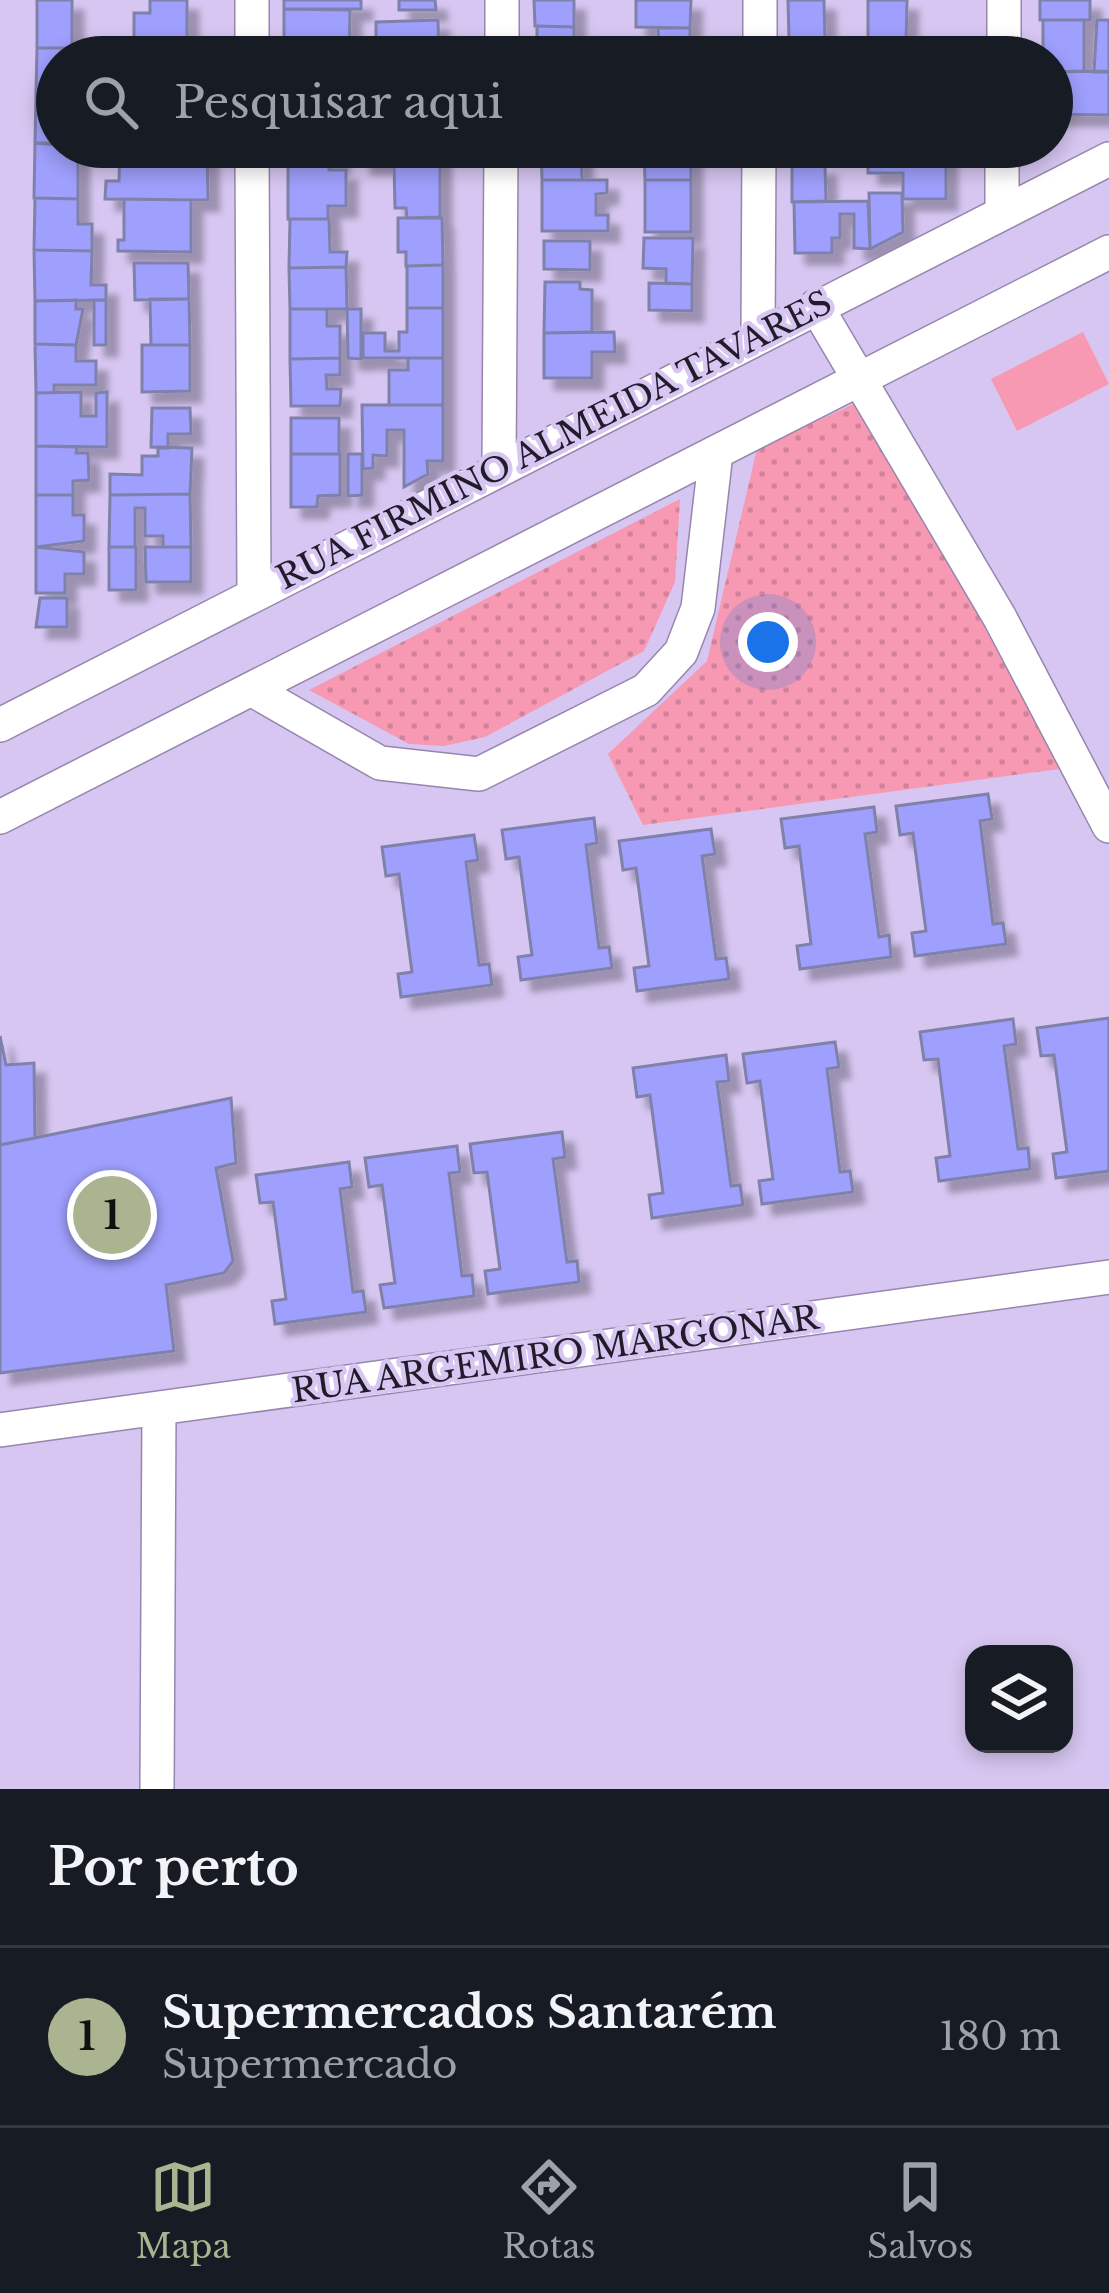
<!DOCTYPE html>
<html lang="pt">
<meta charset="utf-8">
<style>
body{margin:0;font-family:"Libre Baskerville",serif;background:#242831;color:#f1f3f6}
.controls{position:absolute;right:36px;bottom:36px;display:grid;overflow:hidden;border-radius:24px;box-shadow:0 6px 18px #0003}
.controls button{width:108px;height:108px;display:grid;place-items:center;padding:0;border:0;border-bottom:3px solid #363941;background:#171b24;color:#f1f3f6;font:60px sans-serif}
.you{position:absolute;left:768px;top:642px;width:42px;height:42px;margin:-30px;border:9px solid #fff;border-radius:50%;background:#1a73e8;box-shadow:0 0 0 18px #1a73e833}
.badge{display:grid;place-items:center;width:78px;height:78px;border-radius:50%;background:#aab490;color:#111;font-size:39px;font-weight:700}
.pin{position:absolute;translate:-50% -50%;border:6px solid #fff;box-shadow:0 3px 12px #0006}
.list{margin:0;padding:0;list-style:none}
h2{display:flex;justify-content:space-between;align-items:center;height:156px;margin:0;padding:0 48px;font-size:51px}
h2 small{font-size:39px;font-weight:400;color:#9ea1a6}
.list li{display:grid;grid-template-columns:78px 1fr auto;gap:36px;align-items:center;box-sizing:border-box;height:180px;padding:0 48px;border-top:3px solid #363941}
.list b{display:block;font-size:45px;white-space:nowrap}
.list p{margin:0;font-size:39px;white-space:nowrap;color:#9ea1a6}
.list em{font-size:39px;font-style:normal;color:#9ea1a6}
.icon{flex:none;width:66px;height:66px;fill:none;stroke:currentColor;stroke-width:2;stroke-linecap:round;stroke-linejoin:round}
.map{position:relative;flex:none;width:1109px;height:1789px;overflow:hidden}
.search{position:absolute;background:#171b24;box-shadow:0 6px 18px #0003;left:36px;right:36px;top:36px;height:132px;display:flex;align-items:center;gap:30px;box-sizing:border-box;padding:0 42px;border-radius:66px;color:#9ea1a6;font-size:45px}
.sheet{height:336px;background:#171b24}
nav{display:flex;justify-content:space-around;align-items:center;box-sizing:border-box;height:168px;border-top:3px solid #363941;background:#171b24;font-size:33px;color:#9ea1a6}
nav a{display:grid;justify-items:center;gap:6px}
nav .on{color:#aab490}
.map>svg:first-child{display:block}
</style>
<div class="map">
<svg width="1109" height="1789" viewBox="0 0 1109 1789">
<defs>
<pattern id="grass-dots" width="8" height="8" patternUnits="userSpaceOnUse" patternTransform="scale(3)"><rect width="8" height="8" fill="#f799b2"/><path d="M2 2h.1M6 6h.1" fill="none" stroke="#d38399" stroke-width="1.8" stroke-linecap="round"/></pattern>
<filter id="shadow"><feDropShadow dx="11" dy="11" stdDeviation="3" flood-color="#0004"/></filter>
</defs>
<rect width="100%" height="100%" fill="#d6c6f1"/>
<path fill="url(#grass-dots)" d="M860,401L1067,768L643,825L608,754L707,661L757,449Z
M680,499L675,582L644,651L485,737L444,746L409,744L309,690Z"/>
<path fill="#f799b2" d="M1083,332L1109,384L1017,431L991,379Z"/>
<path fill="#9f9ffd" stroke="#7f81aa" stroke-width="3" filter="url(#shadow)" d="M37,0H72V48H37Z
M150,0H187V49H134V13H150Z
M284,0H361V9H284Z
M399,0H435L436,10H399Z
M534,0H574V27L535,26Z
M636,0H691L690,28L636,27Z
M788,0H824L825,41L789,40Z
M868,0H907L906,43L868,42Z
M1040,0H1090V20H1040Z
M284,9L350,10L349,57H284Z
M438,20L439,57H376V22Z
M1043,20H1084V71L1052,72V57H1043Z
M1097,20H1109V72H1094Z
M537,26L574,27V38H593V57H537Z
M658,28H690V57H638L659,54Z
M789,40L830,42L831,57H789Z
M907,43L948,44V57H907Z
M37,48H72V57H57V93H36Z
M1109,71V115L1052,114V72Z
M36,93L57,94V143H35Z
M35,143L78,147V199L34,198Z
M120,147H207L208,200L105,199L106,181H119Z
M288,147H338V163H288Z
M360,147H440V164L360,163Z
M541,147H581L582,180H542Z
M661,147H691V180H645L644,149Z
M868,147H946V199H903V173H868Z
M288,163H329V170H346V206H328V219H288Z
M394,164L440,165V217L407,218L406,208H395Z
M825,165L826,201L792,202V166Z
M542,180H607V193L596,194V215H608V231H542Z
M645,180H691V232H645Z
M869,193H902L903,232L870,249Z
M35,198L78,199V224H92V251L34,250Z
M124,199L191,200V252L118,251V240H124Z
M868,201L870,249L854,248V214H840V238H832V253H795L794,202Z
M398,218H442L443,265L406,266V252H398Z
M290,219H329L330,252H347L346,267L289,268Z
M644,238H693L692,284L666,283V269L643,268Z
M544,241H590V270L544,269Z
M34,250L92,251L91,285H106V300L35,301Z
M134,263H188L189,299L135,300Z
M443,265V308H407V266Z
M346,267L347,309H290L289,268Z
M545,282H580V289L592,290V332L544,333Z
M649,283L692,284V311L649,310Z
M150,299H189L190,345H151Z
M76,300V309H83L76,345L35,344V301Z
M94,300H106V345H94Z
M407,308H443V358H363V333H385V351H399V332H407Z
M290,309H327V326H340V358L290,359Z
M347,309H361V359L348,358Z
M614,332L615,352H592V378H544V333Z
M35,344L76,345V361H96V385H54V393H36Z
M142,345H190V391L142,392Z
M340,358V375H326L327,389H341L340,406H291L290,359Z
M408,358H443V405H389V370H408Z
M81,392V416H96V393L107,392V447L36,446V393Z
M362,405H443V461H427L428,474L404,487V430H387V456L373,455V468L363,469Z
M152,408H190L191,434H168V448L151,447Z
M291,418H339V454H291Z
M36,446L77,447L76,453H88L89,480L73,481V495H36Z
M158,447L192,448L190,494L110,495V474L142,475V456H158Z
M291,454H340V495L318,496L317,507H291Z
M348,454H362V495L348,496Z
M190,494L191,547H163V536H145V508H135V547H109L110,495Z
M36,495H73V515H84V541L36,547Z
M36,547L84,552V574H65V593H36Z
M109,547H136V590H109Z
M145,547H191V582H146Z
M40,598H67V627H36Z
M988,794L992,819L980,821L993,924L1003,923L1006,944L915,956L912,933L926,931L913,833L900,835L896,806Z
M874,807L877,832L865,834L879,937L889,935L891,957L800,969L797,946L811,944L799,846L785,848L781,819Z
M594,818L597,843L586,845L599,948L609,947L612,968L521,980L518,957L532,955L519,857L506,859L502,830Z
M711,829L715,854L702,856L716,959L726,958L729,979L637,991L634,968L649,966L636,868L623,870L619,841Z
M474,835L478,860L466,862L479,965L489,964L492,985L401,997L398,974L412,972L399,874L386,876L382,847Z
M1109,1018V1171L1056,1178L1053,1154L1067,1152L1054,1055L1041,1056L1037,1028Z
M1013,1019L1016,1044L1004,1046L1018,1149L1028,1148L1030,1169L939,1181L936,1158L950,1156L938,1059L924,1060L920,1032Z
M0,1036L6,1065L34,1063L35,1138L0,1145Z
M835,1042L839,1067L827,1069L840,1172L850,1171L853,1192L762,1204L759,1181L773,1179L760,1081L747,1083L743,1054Z
M726,1055L729,1081L717,1082L731,1186L740,1185L743,1205L652,1218L649,1195L663,1193L650,1095L637,1097L633,1068Z
M231,1098L236,1163L216,1168L233,1261L224,1273L166,1285L174,1351L0,1373V1145Z
M562,1132L565,1157L553,1159L567,1262L577,1261L579,1282L488,1294L485,1271L500,1269L487,1172L474,1173L470,1144Z
M457,1146L460,1172L449,1173L462,1276L472,1275L474,1296L384,1308L380,1285L395,1283L382,1185L369,1187L365,1158Z
M349,1162L352,1187L340,1189L353,1292L363,1291L366,1312L275,1324L272,1301L286,1299L273,1202L260,1203L256,1175Z"/>
<g fill="none" stroke-linecap="round" stroke-linejoin="round">
<g stroke="#9686ae" stroke-width="36">
<path id="minor" d="M252,0V57
M502,57V0
M760,57V0
M1004,57V0
M252,147L254,593
M1002,213V147
M816,306L1000,618L1109,826
M758,336L759,147
M499,469L501,147
M251,689L380,763L479,774L646,690L681,652L698,608L716,453
M0,725L1109,159
M0,817L1109,252
M0,1430L1109,1277
M157,1789L159,1409"/>
</g>
<use href="#minor" stroke="#fff" stroke-width="33"/>
</g>
<g text-anchor="middle" dominant-baseline="central" stroke-width="9" stroke-linejoin="round" paint-order="stroke">
<g font-size="33" fill="#211b2a" stroke="#d6c6f1">
<text transform="translate(554 440) rotate(-27)">RUA FIRMINO ALMEIDA TAVARES</text>
<text transform="translate(555 1354) rotate(-8)">RUA ARGEMIRO MARGONAR</text>
</g>
</g>
</svg>
<div class="controls">
<button><svg class="icon" aria-label="layers" viewBox="0 0 24 24"><path d="M12 4l9 5-9 5-9-5zM3 14l9 5 9-5"/></svg></button>
</div>
<div class="you"></div>
<div class="pin badge" style="left:112px;top:1215px">1</div>
<div class="search"><svg class="icon" aria-label="search" viewBox="0 0 24 24"><circle cx="10" cy="10" r="6"/><path d="M15 15l6 6"/></svg>Pesquisar aqui</div>
</div>
<section class="sheet">
<h2>Por perto<small></small></h2>
<ul class="list">
<li><span class="badge">1</span><div><b>Supermercados Santarém</b><p>Supermercado</p></div><em>180 m</em></li>
</ul>
</section>
<nav>
<a class="on"><svg class="icon" aria-label="map" viewBox="0 0 24 24"><path d="M3 6l6-2 6 2 6-2v14l-6 2-6-2-6 2zM9 4v14M15 6v14"/></svg>Mapa</a>
<a><svg class="icon" aria-label="directions" viewBox="0 0 24 24"><path d="M12 3l9 9-9 9-9-9zM9 14v-3h6M13 9l2 2-2 2"/></svg>Rotas</a>
<a><svg class="icon" aria-label="saved" viewBox="0 0 24 24"><path d="M7 4h10v16l-5-4-5 4z"/></svg>Salvos</a>
</nav>
